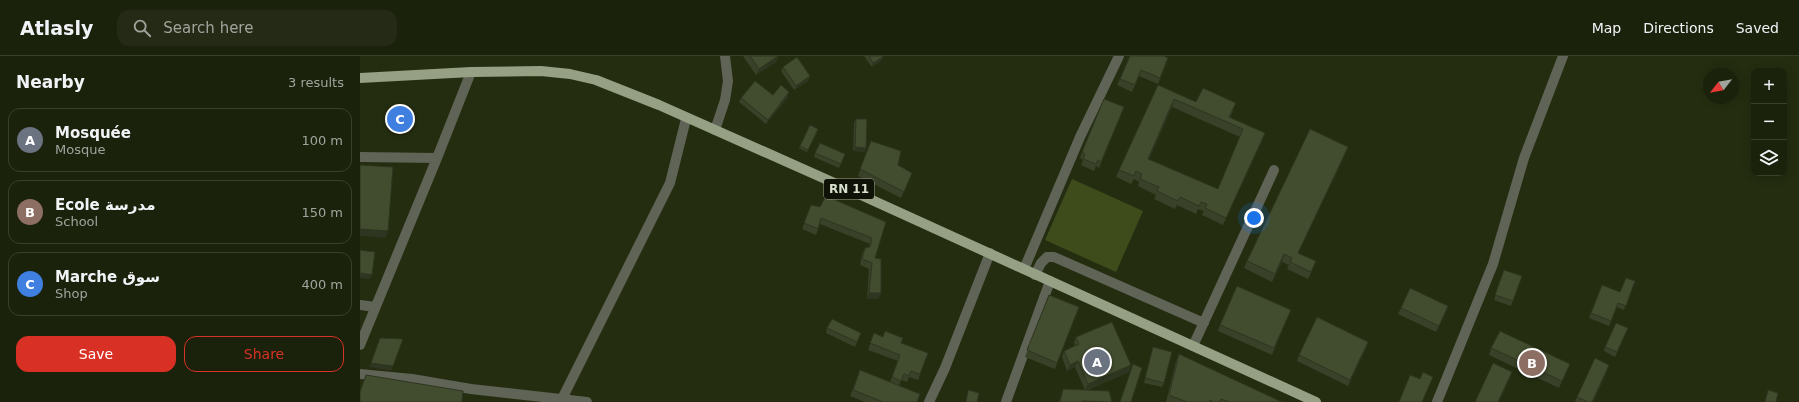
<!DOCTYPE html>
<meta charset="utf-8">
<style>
body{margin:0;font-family:"DejaVu Sans",Cairo,sans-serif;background:#242a15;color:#f1f3f6}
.controls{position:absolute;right:12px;top:12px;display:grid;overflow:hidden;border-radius:8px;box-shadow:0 2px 10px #0003}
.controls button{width:36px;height:36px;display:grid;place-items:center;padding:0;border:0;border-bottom:1px solid #393f2d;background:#1b220c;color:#f1f3f6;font:20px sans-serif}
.compass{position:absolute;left:1343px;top:12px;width:36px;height:36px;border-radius:50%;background:#1b220c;box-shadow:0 2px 10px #0003;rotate:239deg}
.you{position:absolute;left:894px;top:162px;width:14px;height:14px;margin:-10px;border:3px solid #fff;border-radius:50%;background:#1a73e8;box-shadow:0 0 0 6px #1a73e833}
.badge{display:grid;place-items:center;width:26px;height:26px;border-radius:50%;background:#d93025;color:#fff;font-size:13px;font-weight:700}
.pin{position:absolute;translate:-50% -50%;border:2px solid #fff;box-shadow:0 1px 4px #0006}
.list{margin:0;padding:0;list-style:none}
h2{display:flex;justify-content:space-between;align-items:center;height:52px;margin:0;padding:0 16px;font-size:17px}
h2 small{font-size:13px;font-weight:400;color:#a0a49d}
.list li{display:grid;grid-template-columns:26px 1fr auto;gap:12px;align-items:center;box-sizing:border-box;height:64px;margin:0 8px 8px;padding:0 8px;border:1px solid #393f2d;border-radius:12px}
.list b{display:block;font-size:15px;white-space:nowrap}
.list p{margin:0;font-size:13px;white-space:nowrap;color:#a0a49d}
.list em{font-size:13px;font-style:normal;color:#a0a49d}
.actions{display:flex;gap:8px;padding:12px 16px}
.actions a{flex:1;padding:9px 0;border:1px solid #d93025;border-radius:12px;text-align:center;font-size:14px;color:#d93025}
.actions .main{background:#d93025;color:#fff}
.icon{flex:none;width:22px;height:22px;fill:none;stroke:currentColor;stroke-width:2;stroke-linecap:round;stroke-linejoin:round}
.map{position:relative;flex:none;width:1439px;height:346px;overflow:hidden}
header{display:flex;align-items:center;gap:24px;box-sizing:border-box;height:56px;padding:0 20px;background:#1b220c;border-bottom:1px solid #393f2d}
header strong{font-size:19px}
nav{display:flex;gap:22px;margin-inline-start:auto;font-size:14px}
.search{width:280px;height:36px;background:#242a15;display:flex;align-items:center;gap:10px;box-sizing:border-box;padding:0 14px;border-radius:12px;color:#a0a49d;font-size:15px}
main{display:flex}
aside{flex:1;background:#1b220c}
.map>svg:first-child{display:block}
</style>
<header>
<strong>Atlasly</strong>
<div class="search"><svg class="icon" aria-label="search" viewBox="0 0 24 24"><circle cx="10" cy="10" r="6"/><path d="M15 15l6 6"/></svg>Search here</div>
<nav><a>Map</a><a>Directions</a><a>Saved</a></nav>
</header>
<main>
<aside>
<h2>Nearby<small>3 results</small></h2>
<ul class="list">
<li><span class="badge" style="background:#6b7280">A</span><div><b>Mosquée</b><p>Mosque</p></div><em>100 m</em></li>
<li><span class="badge" style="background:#8d6e63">B</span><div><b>Ecole مدرسة</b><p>School</p></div><em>150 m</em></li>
<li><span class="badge" style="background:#3f7fe0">C</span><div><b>Marche سوق</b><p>Shop</p></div><em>400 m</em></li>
</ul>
<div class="actions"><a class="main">Save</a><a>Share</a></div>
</aside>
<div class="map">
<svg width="1439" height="346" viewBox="0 0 1439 346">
<rect width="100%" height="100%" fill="#242d10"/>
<path fill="#3e4c1c" d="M712,123L783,155L756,216L685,184Z"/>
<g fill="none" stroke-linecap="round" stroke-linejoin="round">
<path stroke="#5f6457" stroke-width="10" d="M355,74L365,44L368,25L365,0
M0,101L77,102
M664,213L720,81L759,0
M675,219L681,207L687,201H694L844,267
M0,249L15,251
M0,289L77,102L111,16
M833,290L914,114
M0,318L52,323L111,333L227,346
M202,343L310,127L326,63
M569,346L585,312L630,197
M646,346L690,225
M1077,346L1133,208L1164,102L1203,0"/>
<path stroke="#96a084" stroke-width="10" d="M0,22L111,16L181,15L210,18L236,24L299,49L490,134L956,346"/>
</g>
<path fill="#394128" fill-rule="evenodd" d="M383,0H418L416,6L396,19Z
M504,0H522L523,1L521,5L512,11Z
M770,0L806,8L798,28L779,20L772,36L757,29Z
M423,11L450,20L448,25L434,34L421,15Z
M798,29L836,46L873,55L870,61L902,85L863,169L842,159L844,155L838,153L836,158L817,149L815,153L794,143L796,139L778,130L779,126L774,123L771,128L756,121L759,114ZM812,51L880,81L858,133L789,103Z
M413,39L428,41L406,68L379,46L381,42Z
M762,57L739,112L736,110L734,115L721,109L723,104L720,102L722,96Z
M496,63L506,92L504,96L493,95L494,67Z
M458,75L447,96L439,92L440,90Z
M511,85L538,109L549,123L541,142L498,120Z
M455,97L485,98L479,112L454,101Z
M985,99L938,197L953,213L948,223L927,213L929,209L922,206L912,226L884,212L887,205Z
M451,149L526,166L515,202L521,237L518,243H507L509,213L500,209L502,198L505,192L509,191L510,188L460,168L456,179L442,173Z
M1144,214L1162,220L1151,250L1134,244Z
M1275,225L1264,254L1257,251L1249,270L1229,262L1242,229L1260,236Z
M689,239L719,251L695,313L665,301Z
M1041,252L1086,256L1076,276L1038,258Z
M928,260L912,299L858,275L860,269Z
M467,272L501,277L495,291L466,277Z
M1268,272L1255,301L1244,295L1245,291Z
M514,277L568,297L558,324L549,321L547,326L541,324L539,330L557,346H505L490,340L500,314L530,326L538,305L508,294Z
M716,281L769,316L727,334L752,346H699L701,339L703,333L725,334L715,311L707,315L702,301L704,295L715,290L714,287Z
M1008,286L1006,292L988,330L937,305L939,299Z
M793,291L804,327L802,331L784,327Z
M1131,292L1210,308L1199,332L1129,299Z
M819,298L922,346H806L816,305Z
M1248,313L1233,346H1217L1215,345L1217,341Z"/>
<path fill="#2e3520" d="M418,0L416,6L396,19L399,13Z
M523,1L521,5L512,11L513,7Z
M450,20L448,25L434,34L436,30Z
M429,36L428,41L406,68L408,64Z
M814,43L812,51L786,110L788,103Z
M905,77L902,85L863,169L866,162Z
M495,91L506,92L504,96L493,95Z
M988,91L985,99L935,204L938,197Z
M0,173L28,175L26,182L0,180Z
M924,198L922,206L912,226L915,218Z
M956,205L953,213L948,223L951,216Z
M0,217L12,219L10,223L0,222Z
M509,237H521L518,243H507Z
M1088,250L1086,256L1076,276L1079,270Z
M43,283L31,315L9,311L11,307Z
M1008,286L1006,292L988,330L990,324Z
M718,305L715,311L707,315L710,309Z
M1210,308L1208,314L1199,332L1202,325Z
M771,309L769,316L725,334L728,328Z
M1152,316L1150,322L1139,346H1138Z"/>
<path fill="#424c2e" stroke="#2e3520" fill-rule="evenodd" d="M390,0H418L399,13Z
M509,0H522L523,1L513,7Z
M770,0H804L808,2L800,22L781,14L775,29L760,23Z
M437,1L450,20L436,30L423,11Z
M395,25L413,39L421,29L429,36L408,64L381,42Z
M798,29L836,46L843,32L876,47L869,61L905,77L866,162L845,152L847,148L841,146L839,150L820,141L818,145L797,135L799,131L780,123L782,118L776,115L774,120L759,114ZM814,43L883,73L858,133L788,103Z
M744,43L764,51L741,106L738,104L736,108L723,103L725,98L722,96Z
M496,63H507L506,92L495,91Z
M450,69L458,73L448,94L440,90Z
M950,73L988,91L938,197L956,205L951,216L930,206L932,202L924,198L915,218L887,205Z
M511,85L541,95L538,109L552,117L544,136L500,113Z
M460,87L485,98L481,108L455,97Z
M0,109L33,111L28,175L0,173Z
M466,140L526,166L515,202L521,203V237H509L512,207L502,203L505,192L510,191L512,182L461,162L458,173L444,167L451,149L460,151Z
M0,194L15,196L12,219L0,217Z
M1144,214L1162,220L1153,245L1135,239Z
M1266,222L1275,225L1266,250L1258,247L1251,265L1231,257L1242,229L1260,236Z
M877,230L931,254L914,292L860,269Z
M1050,232L1088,250L1079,270L1041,252Z
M689,239L719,251L697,307L667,294Z
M957,261L1008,286L990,324L939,299Z
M472,263L501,277L497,286L467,272Z
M752,266L771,309L728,328L718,305L710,309L704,295L719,288L716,281Z
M1256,267L1268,272L1257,296L1245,291Z
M525,275L543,282L541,287L568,297L560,318L551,315L549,320L544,318L541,325L532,321L540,299L510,287L514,277L523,281Z
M1140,275L1210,308L1202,325L1131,292Z
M20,282L43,283L33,310L11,307Z
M793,291L812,296L804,327L785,322Z
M819,298L922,346H869L861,343L859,346H853L850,344L849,346H827L809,339Z
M1235,302L1249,309L1232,346H1228L1217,341Z
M1133,307L1152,316L1138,346H1115Z
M773,308L782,312L771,346H760Z
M500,314L560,338L557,346H523L493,334Z
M1063,316L1073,321L1062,346H1039L1050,319L1060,323Z
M6,319L103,335L102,346H0V336Z
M703,333L749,335L752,346L722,345V346H700Z
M608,334L619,337L617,346H606Z
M1408,334L1418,337L1416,346H1405Z"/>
<g text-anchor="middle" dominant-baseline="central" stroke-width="3.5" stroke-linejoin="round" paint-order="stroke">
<rect fill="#0f1307" stroke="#9ca292" stroke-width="1" x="464" y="123" width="50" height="20" rx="3"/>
<g font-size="12" font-weight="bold" fill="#d8dfcd">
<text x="489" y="133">RN 11</text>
</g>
</g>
</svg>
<div class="controls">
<button>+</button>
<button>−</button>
<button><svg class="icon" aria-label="layers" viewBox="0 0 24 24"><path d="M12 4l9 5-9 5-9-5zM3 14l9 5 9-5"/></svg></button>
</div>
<svg class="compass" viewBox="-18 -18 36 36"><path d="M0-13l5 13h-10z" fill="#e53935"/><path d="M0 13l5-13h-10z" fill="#a0a49d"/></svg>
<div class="you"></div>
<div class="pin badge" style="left:737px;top:306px;background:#6b7280">A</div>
<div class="pin badge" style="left:1172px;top:307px;background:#8d6e63">B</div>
<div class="pin badge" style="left:40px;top:63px;background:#3f7fe0">C</div>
</div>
</main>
